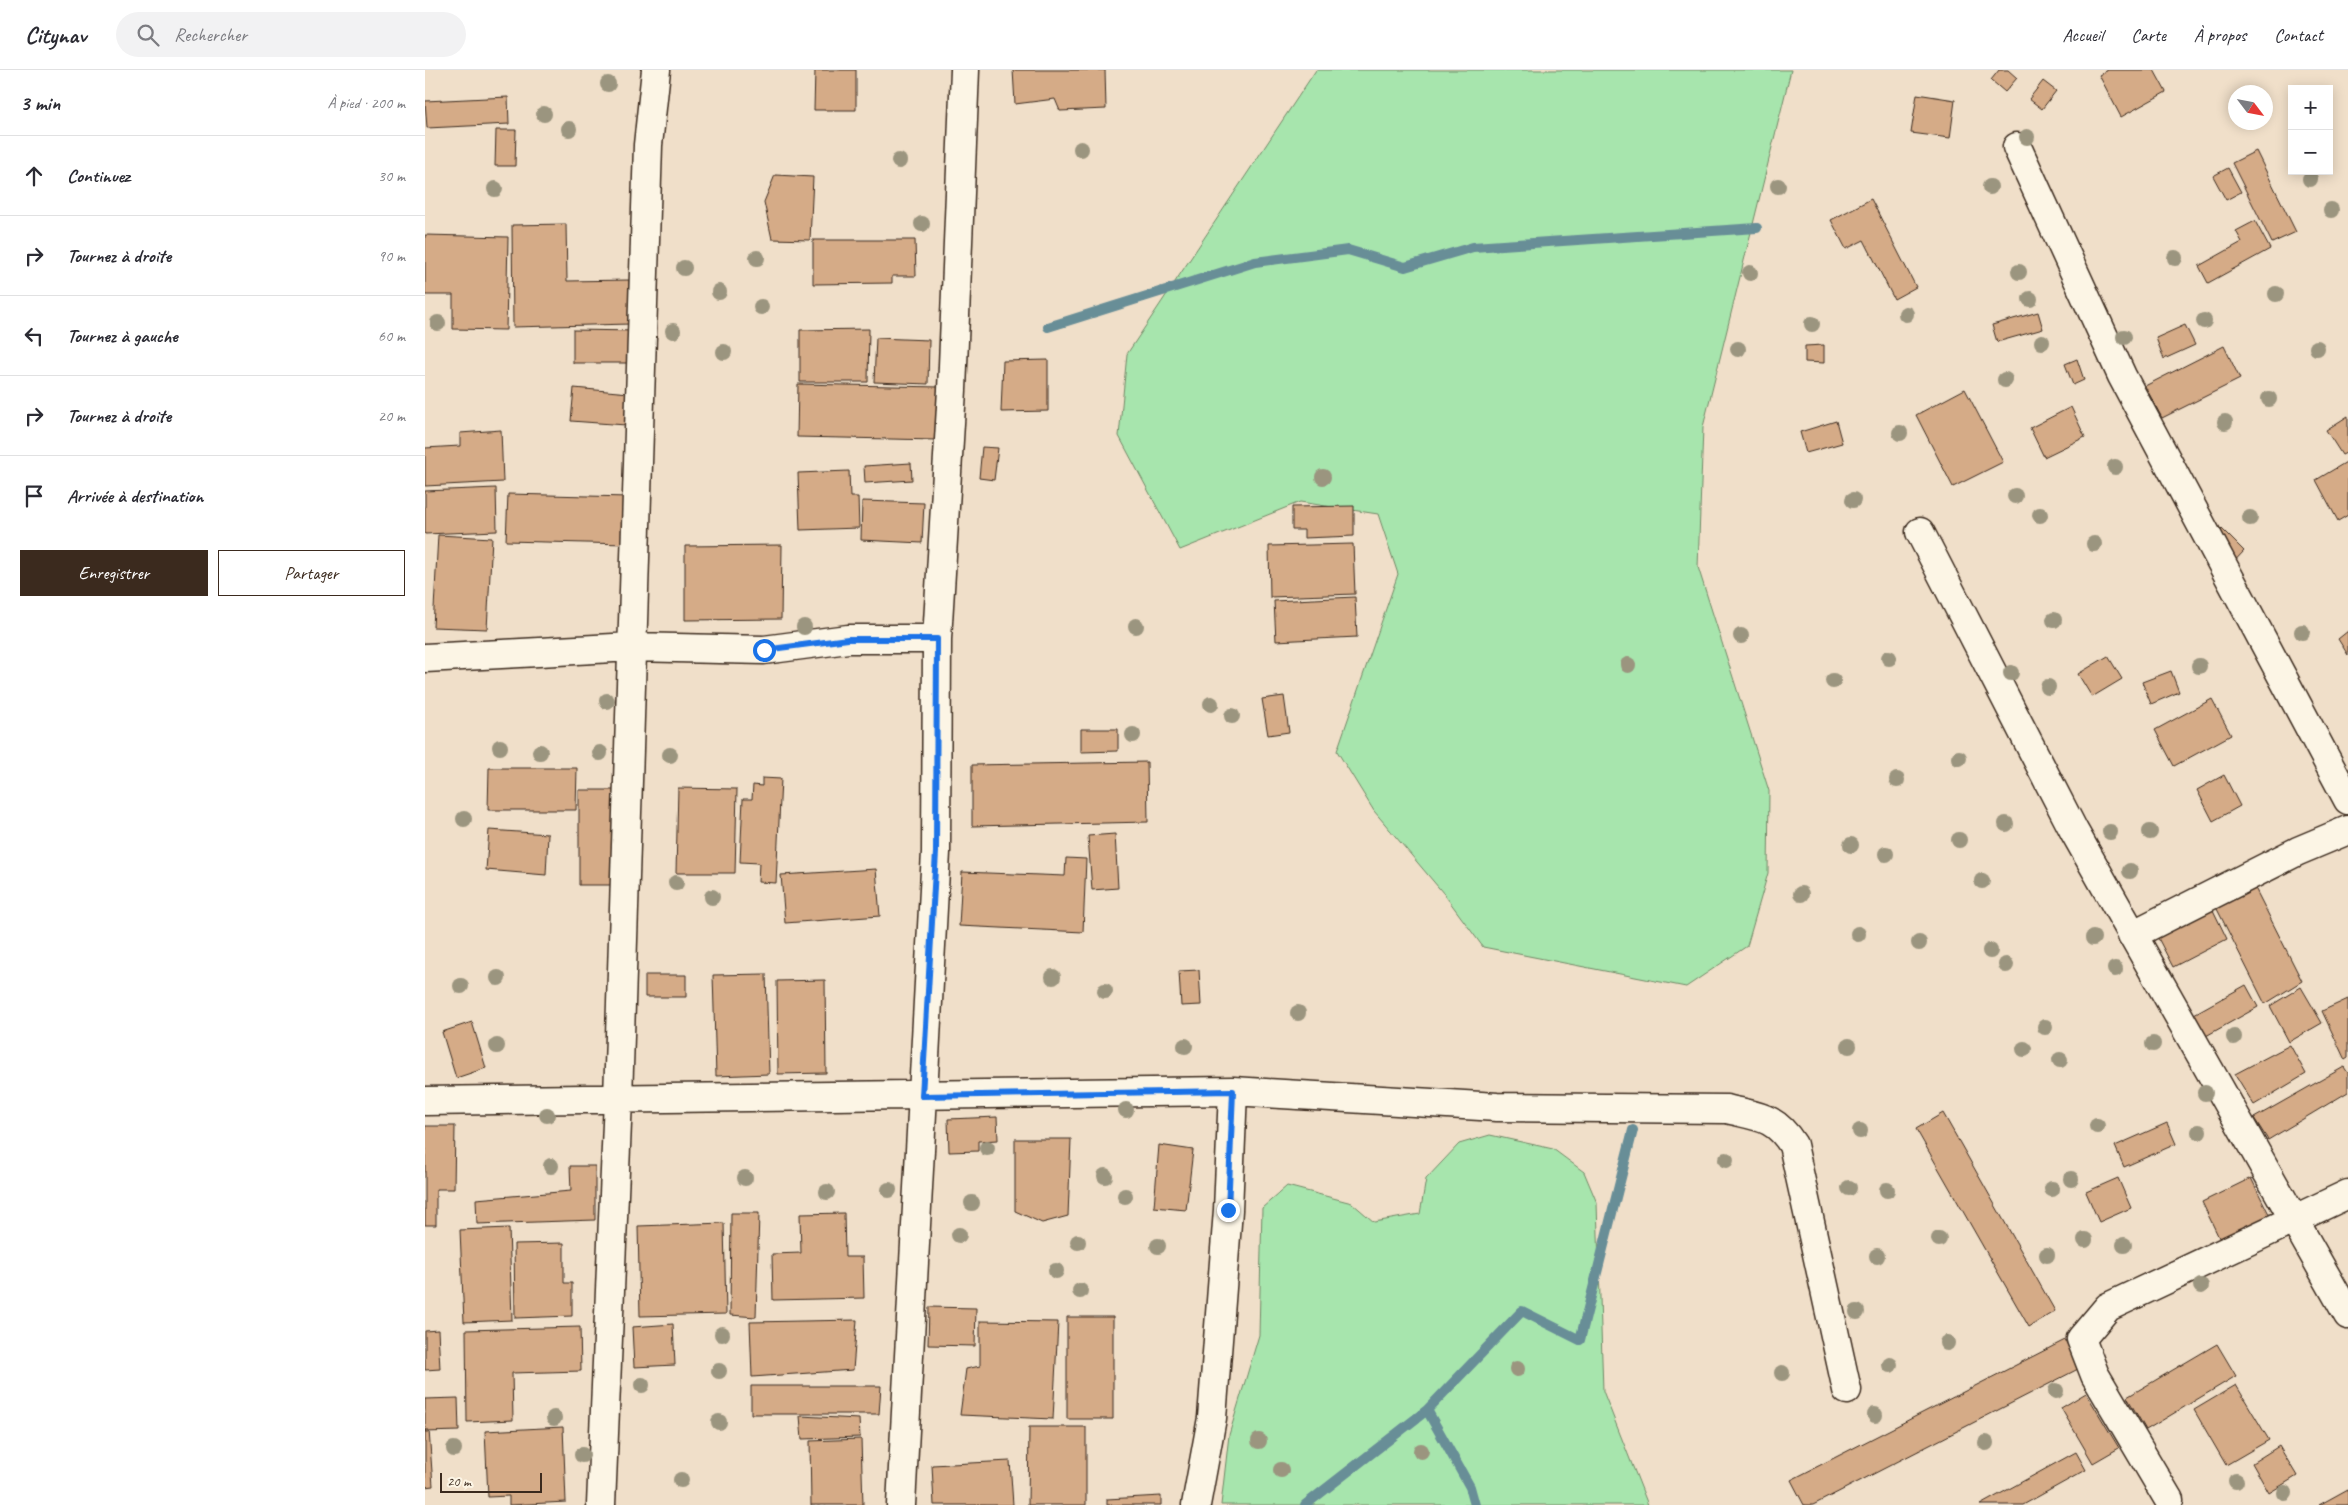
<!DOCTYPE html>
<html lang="fr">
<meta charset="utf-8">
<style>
body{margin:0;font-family:Caveat,sans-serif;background:#f2f2f3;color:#2b2b33}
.controls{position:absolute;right:15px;top:15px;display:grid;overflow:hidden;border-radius:0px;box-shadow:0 2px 12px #0003}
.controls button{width:45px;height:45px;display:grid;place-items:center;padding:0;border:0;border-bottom:1px solid #e1e1e2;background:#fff;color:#2b2b33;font:25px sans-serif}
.compass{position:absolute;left:1803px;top:15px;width:45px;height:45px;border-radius:50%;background:#fff;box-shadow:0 2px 12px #0003;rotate:122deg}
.scale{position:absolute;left:15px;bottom:12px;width:102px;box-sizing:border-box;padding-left:5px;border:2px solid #3b2a1e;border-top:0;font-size:14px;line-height:18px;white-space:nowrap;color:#3b2a1e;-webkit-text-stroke:4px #fcf5e5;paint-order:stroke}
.stop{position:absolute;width:15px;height:15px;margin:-11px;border:4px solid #1a73e8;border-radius:50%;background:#fff}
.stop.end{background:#1a73e8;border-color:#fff;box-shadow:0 1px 5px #0008}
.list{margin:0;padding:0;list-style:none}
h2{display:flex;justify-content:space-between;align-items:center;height:65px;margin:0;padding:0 20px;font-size:21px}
h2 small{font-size:16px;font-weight:400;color:#7c7c81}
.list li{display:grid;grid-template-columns:32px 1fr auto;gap:15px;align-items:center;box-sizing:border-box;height:80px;padding:0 20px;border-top:1px solid #e1e1e2}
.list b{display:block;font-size:19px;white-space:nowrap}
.list em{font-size:16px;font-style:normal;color:#7c7c81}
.actions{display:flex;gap:10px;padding:15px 20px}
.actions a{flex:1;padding:11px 0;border:1px solid #3b2a1e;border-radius:0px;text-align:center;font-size:18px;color:#3b2a1e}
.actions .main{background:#3b2a1e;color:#fff}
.icon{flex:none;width:28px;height:28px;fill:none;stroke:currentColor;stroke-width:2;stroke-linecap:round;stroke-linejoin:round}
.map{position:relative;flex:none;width:1923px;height:1435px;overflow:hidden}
header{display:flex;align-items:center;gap:30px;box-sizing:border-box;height:70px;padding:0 25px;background:#fff;border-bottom:1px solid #e1e1e2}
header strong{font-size:24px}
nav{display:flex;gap:28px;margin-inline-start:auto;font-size:18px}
.search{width:350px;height:45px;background:#f2f2f3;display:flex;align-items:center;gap:12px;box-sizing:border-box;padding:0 18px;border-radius:28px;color:#7c7c81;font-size:19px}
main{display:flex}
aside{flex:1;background:#fff}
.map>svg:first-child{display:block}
</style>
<header>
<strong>Citynav</strong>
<div class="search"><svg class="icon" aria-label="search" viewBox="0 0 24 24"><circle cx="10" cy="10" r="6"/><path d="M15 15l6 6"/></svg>Rechercher</div>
<nav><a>Accueil</a><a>Carte</a><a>À propos</a><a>Contact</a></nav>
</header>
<main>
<aside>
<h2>3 min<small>À pied · 200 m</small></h2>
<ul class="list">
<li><svg class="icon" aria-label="ahead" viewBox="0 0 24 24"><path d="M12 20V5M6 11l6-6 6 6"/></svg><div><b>Continuez</b></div><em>30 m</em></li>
<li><svg class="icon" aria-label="right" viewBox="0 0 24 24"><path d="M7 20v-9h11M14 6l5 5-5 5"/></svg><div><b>Tournez à droite</b></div><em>90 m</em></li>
<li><svg class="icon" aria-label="left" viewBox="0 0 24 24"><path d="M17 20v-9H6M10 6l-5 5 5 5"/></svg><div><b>Tournez à gauche</b></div><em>60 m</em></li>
<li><svg class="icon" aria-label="right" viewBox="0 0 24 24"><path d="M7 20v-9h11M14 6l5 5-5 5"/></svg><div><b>Tournez à droite</b></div><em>20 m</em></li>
<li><svg class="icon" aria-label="arrive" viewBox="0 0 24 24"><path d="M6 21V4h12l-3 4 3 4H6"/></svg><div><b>Arrivée à destination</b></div></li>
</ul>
<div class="actions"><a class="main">Enregistrer</a><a>Partager</a></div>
</aside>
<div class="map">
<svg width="1923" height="1435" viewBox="0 0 1923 1435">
<rect width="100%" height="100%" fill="#f0dfc9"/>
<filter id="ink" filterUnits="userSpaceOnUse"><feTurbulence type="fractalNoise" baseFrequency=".02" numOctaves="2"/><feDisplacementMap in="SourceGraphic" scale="10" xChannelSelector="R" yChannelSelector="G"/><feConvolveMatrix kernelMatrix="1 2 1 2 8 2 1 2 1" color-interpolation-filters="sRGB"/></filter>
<g filter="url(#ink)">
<path fill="#a7e5ad" stroke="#718866" d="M891,0H1366L1278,357L1273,497L1344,721L1343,803L1322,876L1261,917L1058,877L1019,824L949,741L912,681L973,504L953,444L875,432L755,480L694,366L702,284Z
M1065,1065L1128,1079L1159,1102L1172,1133L1178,1321L1223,1435H796L804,1365L834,1265L837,1138L862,1116L927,1133L949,1152L995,1144L1001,1109L1034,1074Z"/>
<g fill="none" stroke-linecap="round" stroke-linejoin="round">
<path stroke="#688e97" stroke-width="10" d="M623,257L830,192L923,180L980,197L1048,177L1332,158
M1002,1340L1045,1417L1050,1435
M880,1435L1002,1340L1097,1241L1155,1270L1208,1060"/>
</g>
<path fill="#d5ab87" stroke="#3b2a1e" d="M390,0H431V40H389Z
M588,0H680L681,39L635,41L630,29L590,34Z
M1574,0H1583L1592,8L1580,22L1566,10Z
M1683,0H1729L1741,22L1696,47L1674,5Z
M1618,11L1631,21L1617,39L1604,29Z
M1492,24L1530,30L1525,68L1486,63Z
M83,27L84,54L2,58L0,31Z
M71,60H91L90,96H70Z
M1831,81L1871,162L1847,173L1807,93Z
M1803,98L1816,122L1801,130L1788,106Z
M350,105L388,107L385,170L347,169L339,132Z
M1446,129L1491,217L1469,229L1439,170L1421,179L1406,150Z
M1830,151L1845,179L1783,213L1774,196L1817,172L1811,161Z
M141,154L142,211L204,210L205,254L88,257L87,155Z
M0,165L83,167L81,260L28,259V225H0Z
M388,170H490L491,206H467V213L388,214Z
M1613,242L1618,259L1572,272L1567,255Z
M1760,255L1770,275L1739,289L1731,268Z
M444,259L443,312H375V260Z
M148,260L211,261L210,293H148Z
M451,268L504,270L503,314L449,312Z
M1399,275V293L1380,292V276Z
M1799,276L1815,309L1737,348L1720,316Z
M1652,289L1659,310L1648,315L1640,294Z
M623,290V341L576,342L578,291Z
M373,314L514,317L512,370L372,367Z
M149,318L204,323L201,355L146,351Z
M1540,319L1578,392L1528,417L1491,345Z
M1646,337L1660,367L1619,387L1605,358Z
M1923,346V382L1917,385L1901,360Z
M1411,351L1417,373L1381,383L1375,362Z
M76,360L78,412L0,416V378L35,376V363Z
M557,377L573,378L569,410L554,408Z
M1923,391V445L1913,451L1891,410Z
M486,393L487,410L440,413L439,396Z
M424,401L425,427H433L434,458L375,460L373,403Z
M71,418L72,461L0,464V421Z
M83,424L203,427L201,474L81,471Z
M437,431L499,433L497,473L436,470Z
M929,436V466L879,468V460H867V437Z
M1796,458L1819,481L1804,497L1780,475Z
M13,465L67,468L62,559L8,557Z
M928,474L930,524L845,527L844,476Z
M357,475L356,549L260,550V476Z
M930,527L932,567L851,571L849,531Z
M1923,561V585L1913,569Z
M1683,586L1697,609L1667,627L1653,604Z
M1746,601L1754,622L1726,634L1717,612Z
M859,626L864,662L843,665L837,629Z
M1787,629L1806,665L1749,696L1730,660Z
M656,659H693V681L656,682Z
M722,692L723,752L547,756V695Z
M64,698H152L151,740H63Z
M1799,705L1815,736L1788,751L1772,720Z
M337,708L356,709L351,813L333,812L334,793L315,792L318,729H327L328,715L337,716Z
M253,718L312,719L310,803H251Z
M154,720H191V815H154Z
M64,760L123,764L121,805L61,800Z
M690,764L693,818L667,820L663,766Z
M641,788L661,789L658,862L534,856L537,802L640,806Z
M451,799L455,846L360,853L356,805Z
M1830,818L1877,911L1840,934L1791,837Z
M1788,840L1802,869L1748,897L1733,868Z
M774,900L776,935L756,936L754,901Z
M341,904L344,1004L291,1006L288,905Z
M220,905H261V927H220Z
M400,910L401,1003L353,1004L352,911Z
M1821,915L1833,937L1781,966L1769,944Z
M1876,917L1897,953L1864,972L1845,936Z
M1923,929V988L1920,990L1897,941Z
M47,952L61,998L31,1008L17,962Z
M1865,975L1881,1004L1829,1035L1810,1004Z
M1919,997L1923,1003V1022L1843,1070L1829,1048Z
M1518,1043L1630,1241L1604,1257L1491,1059Z
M572,1047L573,1070L553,1071V1081L524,1082L523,1049Z
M1742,1053L1751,1074L1699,1097L1690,1076Z
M0,1056H30L29,1119H11V1155H0Z
M590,1069H646L643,1146L617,1153L590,1141Z
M734,1075L768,1080L761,1140L729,1137Z
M145,1096H170V1150L52,1154L51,1129L146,1121Z
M1693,1108L1706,1138L1674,1152L1661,1122Z
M1826,1108L1847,1150L1797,1174L1777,1132Z
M306,1143H334L331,1247L305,1245Z
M419,1143L420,1187H438L439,1228L348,1230L347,1184L376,1183L375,1144Z
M299,1153L301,1244L215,1246L213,1156Z
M84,1158L87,1250L39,1252L35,1160Z
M139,1173V1213H147V1246L90,1248L89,1174Z
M504,1237L551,1238L550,1276L503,1275Z
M642,1247H688V1349H642Z
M432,1250L428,1300L327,1307L325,1252Z
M555,1251L633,1252L628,1349L535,1345L541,1299L555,1296Z
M248,1254L250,1295L209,1297L207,1257Z
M155,1257L156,1301L87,1303L88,1350L42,1352L41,1260Z
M13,1260L15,1299L0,1300V1261Z
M1640,1270L1655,1298L1388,1435H1379L1366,1410Z
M1792,1274L1811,1306L1721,1360L1702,1327Z
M1811,1315L1844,1370L1801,1395L1769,1340Z
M326,1316H456L454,1344H326Z
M1661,1323L1694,1378L1668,1393L1636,1338Z
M33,1328L34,1361L0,1362V1329Z
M375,1346L434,1349L435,1367L377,1369Z
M138,1357L141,1432L84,1435V1426L63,1427L60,1361Z
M604,1357H661V1435H603Z
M0,1360H4L8,1416L0,1417Z
M436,1369L438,1435H386L385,1371Z
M1854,1376L1872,1406L1844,1423L1827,1393Z
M1651,1382L1661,1400L1598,1435H1555Z
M585,1391L588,1435H509L507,1395Z
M1923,1419V1435H1894Z
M736,1426V1435H682V1429Z"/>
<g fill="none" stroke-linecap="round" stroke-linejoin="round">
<g stroke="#3b2a1e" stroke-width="31">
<path id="street" d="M1592,77L1697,306L1923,730
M1495,462L1649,761L1923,1245
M0,588L207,577L339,580L423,569H512
M1707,865L1873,781L1923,760
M0,1031L808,1021L1072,1037L1302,1039C1334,1047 1350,1046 1368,1075L1422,1320
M1744,1430L1670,1305L1656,1269L1683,1237L1923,1124
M176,1435L193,1029L223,75L231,0
M476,1435L511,782L512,569L527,320L540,0
M771,1435L787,1348L803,1140L808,1021"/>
</g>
<use href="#street" stroke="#fcf5e5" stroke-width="28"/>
</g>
<g fill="#9b957f">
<circle cx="183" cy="14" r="8"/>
<circle cx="119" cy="44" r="8"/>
<circle cx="144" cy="59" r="8"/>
<circle cx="1602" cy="67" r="8"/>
<circle cx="656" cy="79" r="8"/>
<circle cx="474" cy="91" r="8"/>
<circle cx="1885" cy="109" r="8"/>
<circle cx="1353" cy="116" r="8"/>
<circle cx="1565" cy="117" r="8"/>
<circle cx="70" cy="119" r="8"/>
<circle cx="1906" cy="140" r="8"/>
<circle cx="497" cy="154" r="8"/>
<circle cx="332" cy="188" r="8"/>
<circle cx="1750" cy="188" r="8"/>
<circle cx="259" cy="198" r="8"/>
<circle cx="1594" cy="202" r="8"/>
<circle cx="1325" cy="203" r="8"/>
<circle cx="294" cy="222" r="8"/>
<circle cx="1851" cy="224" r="8"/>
<circle cx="1605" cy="229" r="8"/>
<circle cx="336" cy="237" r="8"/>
<circle cx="1481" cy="244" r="8"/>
<circle cx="1779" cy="251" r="8"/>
<circle cx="13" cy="253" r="8"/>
<circle cx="1387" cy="254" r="8"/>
<circle cx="248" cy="261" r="8"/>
<circle cx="1699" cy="267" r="8"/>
<circle cx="1617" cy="272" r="8"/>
<circle cx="1892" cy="278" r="8"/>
<circle cx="1313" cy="279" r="8"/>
<circle cx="299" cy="282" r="8"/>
<circle cx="1580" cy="310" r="8"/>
<circle cx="1844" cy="329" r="8"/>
<circle cx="1800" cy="352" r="8"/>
<circle cx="1475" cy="363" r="8"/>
<circle cx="1690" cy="397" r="8"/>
<circle cx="898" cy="407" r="8"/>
<circle cx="1590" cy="426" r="8"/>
<circle cx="1428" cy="430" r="8"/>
<circle cx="1615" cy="445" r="8"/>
<circle cx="1825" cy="448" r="8"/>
<circle cx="1669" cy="474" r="8"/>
<circle cx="1629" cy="550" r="8"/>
<circle cx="711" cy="556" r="8"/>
<circle cx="379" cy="557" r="8"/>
<circle cx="1877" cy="562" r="8"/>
<circle cx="1316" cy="566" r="8"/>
<circle cx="1464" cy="588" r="8"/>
<circle cx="1203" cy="595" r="8"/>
<circle cx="1774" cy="596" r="8"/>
<circle cx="1586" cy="603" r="8"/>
<circle cx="1408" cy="611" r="8"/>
<circle cx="1623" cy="617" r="8"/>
<circle cx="182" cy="631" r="8"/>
<circle cx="786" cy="634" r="8"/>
<circle cx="807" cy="646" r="8"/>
<circle cx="708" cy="665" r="8"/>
<circle cx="75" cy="677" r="8"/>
<circle cx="115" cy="682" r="8"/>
<circle cx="175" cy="683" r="8"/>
<circle cx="245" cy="685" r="8"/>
<circle cx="1534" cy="688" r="8"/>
<circle cx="1472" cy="710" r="8"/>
<circle cx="39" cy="749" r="8"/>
<circle cx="1581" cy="754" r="8"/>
<circle cx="1685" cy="762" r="8"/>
<circle cx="1725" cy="762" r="8"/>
<circle cx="1534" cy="770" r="8"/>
<circle cx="1426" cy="775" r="8"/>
<circle cx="1461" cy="784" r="8"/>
<circle cx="1705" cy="801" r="8"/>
<circle cx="1557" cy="811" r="8"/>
<circle cx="251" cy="813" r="8"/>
<circle cx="1376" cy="824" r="8"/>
<circle cx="287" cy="827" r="8"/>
<circle cx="1433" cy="864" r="8"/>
<circle cx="1668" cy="868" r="8"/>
<circle cx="1494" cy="873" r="8"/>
<circle cx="1565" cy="881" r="8"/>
<circle cx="1581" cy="895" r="8"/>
<circle cx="1690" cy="899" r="8"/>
<circle cx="628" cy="907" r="8"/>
<circle cx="73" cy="908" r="8"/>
<circle cx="36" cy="916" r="8"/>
<circle cx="680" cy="921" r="8"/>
<circle cx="873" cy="943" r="8"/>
<circle cx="1620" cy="957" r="8"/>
<circle cx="1809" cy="967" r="8"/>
<circle cx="1728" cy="974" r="8"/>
<circle cx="72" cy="976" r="8"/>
<circle cx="760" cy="976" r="8"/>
<circle cx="1424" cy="976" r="8"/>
<circle cx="1599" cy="979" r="8"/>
<circle cx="1635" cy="990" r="8"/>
<circle cx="1780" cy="1023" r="8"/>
<circle cx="701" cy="1040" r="8"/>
<circle cx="122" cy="1045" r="8"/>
<circle cx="1672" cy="1056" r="8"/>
<circle cx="1435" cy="1061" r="8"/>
<circle cx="1774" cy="1062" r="8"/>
<circle cx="562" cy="1078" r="8"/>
<circle cx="1301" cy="1090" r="8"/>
<circle cx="126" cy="1096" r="8"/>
<circle cx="680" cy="1106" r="8"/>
<circle cx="320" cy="1108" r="8"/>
<circle cx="1646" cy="1109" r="8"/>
<circle cx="1424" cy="1118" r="8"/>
<circle cx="1627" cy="1119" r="8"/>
<circle cx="464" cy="1120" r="8"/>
<circle cx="1462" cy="1120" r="8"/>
<circle cx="402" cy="1122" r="8"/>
<circle cx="700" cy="1126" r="8"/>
<circle cx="547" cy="1133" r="8"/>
<circle cx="534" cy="1165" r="8"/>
<circle cx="1514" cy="1169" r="8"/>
<circle cx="1660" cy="1170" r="8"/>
<circle cx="653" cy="1172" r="8"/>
<circle cx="1699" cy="1175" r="8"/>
<circle cx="733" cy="1176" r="8"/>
<circle cx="1622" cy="1185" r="8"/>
<circle cx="1452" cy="1186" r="8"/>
<circle cx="631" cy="1201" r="8"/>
<circle cx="1776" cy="1216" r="8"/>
<circle cx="655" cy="1221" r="8"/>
<circle cx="1432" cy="1242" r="8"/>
<circle cx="297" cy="1264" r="8"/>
<circle cx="1522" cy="1273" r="8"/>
<circle cx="1465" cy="1295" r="8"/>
<circle cx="1092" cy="1299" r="8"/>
<circle cx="294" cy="1301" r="8"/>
<circle cx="1357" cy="1303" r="8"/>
<circle cx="217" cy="1315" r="8"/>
<circle cx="1631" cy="1321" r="8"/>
<circle cx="1450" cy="1345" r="8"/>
<circle cx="129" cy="1348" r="8"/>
<circle cx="294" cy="1352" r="8"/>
<circle cx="834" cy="1371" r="8"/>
<circle cx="1561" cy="1373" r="8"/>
<circle cx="29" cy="1379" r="8"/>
<circle cx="996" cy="1381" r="8"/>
<circle cx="157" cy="1385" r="8"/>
<circle cx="856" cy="1400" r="8"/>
<circle cx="256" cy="1410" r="8"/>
<circle cx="1811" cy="1411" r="8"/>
<circle cx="1860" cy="1423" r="8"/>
</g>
</g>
<g fill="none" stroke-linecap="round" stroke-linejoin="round" filter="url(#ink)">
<path stroke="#1a73e8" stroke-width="6" d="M339,580L423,569H512L511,782L497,1026L808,1021L803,1140"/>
</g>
</svg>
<div class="controls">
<button>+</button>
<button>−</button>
</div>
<svg class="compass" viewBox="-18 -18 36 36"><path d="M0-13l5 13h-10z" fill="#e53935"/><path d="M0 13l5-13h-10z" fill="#7c7c81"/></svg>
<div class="scale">20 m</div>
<div class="stop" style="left:339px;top:580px"></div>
<div class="stop end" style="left:803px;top:1140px"></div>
</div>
</main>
